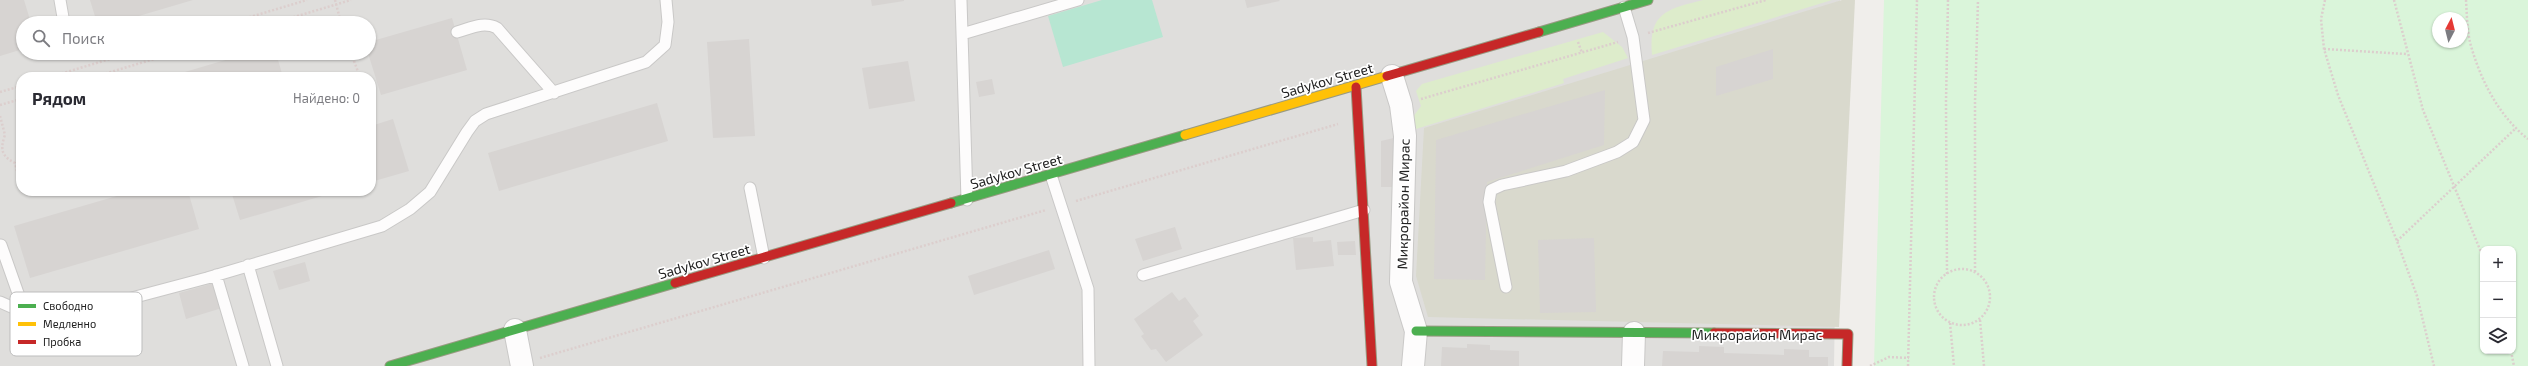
<!DOCTYPE html>
<html lang="ru">
<meta charset="utf-8">
<style>
body{margin:0;font-family:"Exo 2",sans-serif;background:#f7f7f7;color:#2b2b33}
.controls{position:absolute;right:12px;bottom:12px;display:grid;overflow:hidden;border-radius:8px;box-shadow:0 1px 3px #0004}
.controls button{width:36px;height:36px;display:grid;place-items:center;padding:0;border:0;border-bottom:1px solid #e1e1e2;background:#fff;color:#2b2b33;font:20px sans-serif}
.compass{position:absolute;left:2432px;top:12px;width:36px;height:36px;border-radius:50%;background:#fff;box-shadow:0 1px 3px #0004;rotate:7deg}
.list{margin:0;padding:0;list-style:none}
h2{display:flex;justify-content:space-between;align-items:center;height:52px;margin:0;padding:0 16px;font-size:17px}
h2 small{font-size:13px;font-weight:400;color:#7c7c81}
.icon{flex:none;width:22px;height:22px;fill:none;stroke:currentColor;stroke-width:2;stroke-linecap:round;stroke-linejoin:round}
.map{position:relative;flex:none;width:2528px;height:366px;overflow:hidden}
.search{position:absolute;background:#fff;box-shadow:0 1px 3px #0004;left:16px;top:16px;width:360px;height:44px;display:flex;align-items:center;gap:10px;box-sizing:border-box;padding:0 14px;border-radius:22px;color:#7c7c81;font-size:15px}
.panel{position:absolute;background:#fff;box-shadow:0 1px 3px #0004;left:16px;top:72px;width:360px;height:124px;border-radius:16px}
.map>svg:first-child{display:block}
</style>
<div class="map">
<svg width="2528" height="366" viewBox="0 0 2528 366">
<rect width="100%" height="100%" fill="#f0eeeb"/>
<path fill="#dfdedc" fill-rule="evenodd" d="M0,0H1840L1834,366H0ZM23,23H369V53H23ZM21,77H371V191H21Z"/>
<path fill="#d9d9cd" d="M1842,0H1855L1839,327L1428,317L1416,276L1424,128Z"/>
<path fill="#ddeccb" d="M1703,0H1832L1652,55C1648,12 1668,9 1703,0Z
M1603,32L1622,47L1628,58L1563,79L1564,83L1416,129L1413,117L1421,106L1416,91L1422,84Z"/>
<path fill="#daf5da" fill-rule="evenodd" d="M1884,0H2528V366H1874ZM2438,18H2462V42H2438ZM2483,249H2513V351H2483Z"/>
<path fill="#b7e6d2" d="M1102,0H1152L1163,37L1063,67L1048,16Z"/>
<path fill="#d7d4d2" d="M0,0H24L31,23H23V49L0,56Z
M90,0H193L115,23H97Z
M871,0H904V1L872,6Z
M1245,0H1279L1280,1L1247,8Z
M452,18L467,70L381,95L368,53L369,42Z
M749,39L755,136L713,138L707,42Z
M1773,49V79L1716,96V67Z
M249,53H276L283,77H168Z
M908,61L915,101L869,109L862,68Z
M992,79L995,94L979,97L976,82Z
M1605,90L1604,145L1487,182L1485,280L1434,279L1436,140Z
M657,103L668,141L499,191L488,153Z
M393,119L409,171L371,182V126Z
M1398,137L1397,187H1381V141Z
M134,191H188L199,229L30,278L14,226Z
M231,191H339L240,220Z
M1175,227L1182,249L1143,261L1135,239Z
M1313,237V242L1331,240L1334,266L1296,270L1293,238Z
M1594,238L1596,312L1540,313L1538,240Z
M1355,241L1356,255H1338L1337,242Z
M1049,250L1055,269L974,295L968,276Z
M305,262L310,281L279,290L273,271Z
M214,283L222,308L186,319L179,293Z
M1172,292L1179,301L1185,297L1199,316L1193,321L1203,335L1166,362L1156,349L1151,350L1141,336L1144,334L1134,319Z
M1467,344L1490,345V350L1519,351V366H1441L1442,347L1467,348Z
M1699,346L1724,347V353L1784,355V349L1809,350V357H1828V366H1662L1663,351L1699,352Z"/>
<g fill="none" stroke-linecap="round" stroke-linejoin="round">
<g stroke="#c9c8c7" stroke-width="13">
<path id="lane" d="M60,0L64,23
M961,0L967,200
M457,32C471,28 484,21 497,28L554,93
M962,34L1078,0
M1051,175L1088,289L1089,366
M750,188L764,258
M1,245L25,313
M248,265L277,366
M216,275L243,366
M1143,275L1364,210
M1506,287L1489,202L1491,190L1502,185L1566,171L1617,152L1633,142L1644,120L1633,37L1624,7
M0,302L25,313L60,317L207,278L382,226L410,209L430,192L467,132L475,121L486,114L646,62L665,45L668,22L666,0"/>
</g>
<g stroke="#c9c8c7" stroke-width="24">
<path id="street" d="M1392,76L1401,105L1405,136L1401,282L1416,331L1413,366
M515,330L522,366
M1633,366L1634,333"/>
</g>
<g stroke="#999a82" stroke-width="11">
<path id="fast" d="M1539,32L1648,0
M951,203L1185,135
M1416,331L1714,333
M390,366L675,283"/>
</g>
<g stroke="#999a82" stroke-width="11">
<path id="slow" d="M1185,135L1387,76"/>
</g>
<g stroke="#999a82" stroke-width="11">
<path id="jam" d="M1387,76L1539,32
M1356,87L1372,366
M675,283L951,203
M1714,333L1848,334L1847,366"/>
</g>
<path stroke="#dccecd" stroke-width="2.5" stroke-dasharray="2 2" stroke-linecap="butt" d="M335,0L341,23
M2325,0L2321,19L2324,49L2338,95L2397,241L2417,296L2434,366
M2394,0L2423,110L2483,257
M2466,0C2467,15 2467,32 2471,46C2481,81 2499,116 2528,139
M230,23L307,0
M274,23L351,0
M1648,33L1766,0
M1578,42L1582,53
M2324,49L2406,54
M355,53L354,61L360,77
M50,77L130,53
M94,77L174,53
M0,92L21,86
M1421,99L1618,42
M0,105L21,99
M0,116L5,135C0,149 1,156 15,163L21,189
M21,191H25
M1076,201L1338,124
M2397,241L2515,129
M1934 297a28 28 0 1 1 56 0a28 28 0 1 1-56 0Z
M1975,272V102L1978,0
M1947,274L1946,102L1948,0
M1980,320L1984,366
M1950,323L1954,366
M2511,351L2514,366
M540,358L1046,210
M1870,366L1889,357L1909,358
M1908,366L1917,0"/>
<use href="#lane" stroke="#fdfcfc" stroke-width="11"/>
<use href="#street" stroke="#fdfcfc" stroke-width="22"/>
<use href="#fast" stroke="#4caf50" stroke-width="9"/>
<use href="#slow" stroke="#ffc107" stroke-width="9"/>
<use href="#jam" stroke="#c62828" stroke-width="9"/>
</g>
<g text-anchor="middle" dominant-baseline="central" stroke-width="3.5" stroke-linejoin="round" paint-order="stroke">
<g font-size="14" fill="#222" stroke="#fff">
<text transform="translate(1327 80) rotate(-16)">Sadykov Street</text>
<text transform="translate(1016 171) rotate(-16)">Sadykov Street</text>
<text transform="translate(1403 204) rotate(-89)">Микрорайон Мирас</text>
<text transform="translate(704 261) rotate(-16)">Sadykov Street</text>
<text x="1757" y="334">Микрорайон Мирас</text>
</g>
</g>
<rect x="10" y="292" width="132" height="64" rx="6" fill="#fff" stroke="#bdbdbd" stroke-width="1"/>
<rect x="18" y="304" width="18" height="4" fill="#4caf50"/>
<rect x="18" y="322" width="18" height="4" fill="#ffc107"/>
<rect x="18" y="340" width="18" height="4" fill="#c62828"/>
<g font-size="11" fill="#222">
<text x="43" y="310">Свободно</text>
<text x="43" y="328">Медленно</text>
<text x="43" y="346">Пробка</text>
</g>
</svg>
<div class="controls">
<button>+</button>
<button>−</button>
<button><svg class="icon" aria-label="layers" viewBox="0 0 24 24"><path d="M12 4l9 5-9 5-9-5zM3 14l9 5 9-5"/></svg></button>
</div>
<svg class="compass" viewBox="-18 -18 36 36"><path d="M0-13l5 13h-10z" fill="#e53935"/><path d="M0 13l5-13h-10z" fill="#7c7c81"/></svg>
<div class="search"><svg class="icon" aria-label="search" viewBox="0 0 24 24"><circle cx="10" cy="10" r="6"/><path d="M15 15l6 6"/></svg>Поиск</div>
<section class="panel">
<h2>Рядом<small>Найдено: 0</small></h2>
<ul class="list">
</ul>
</section>
</div>
